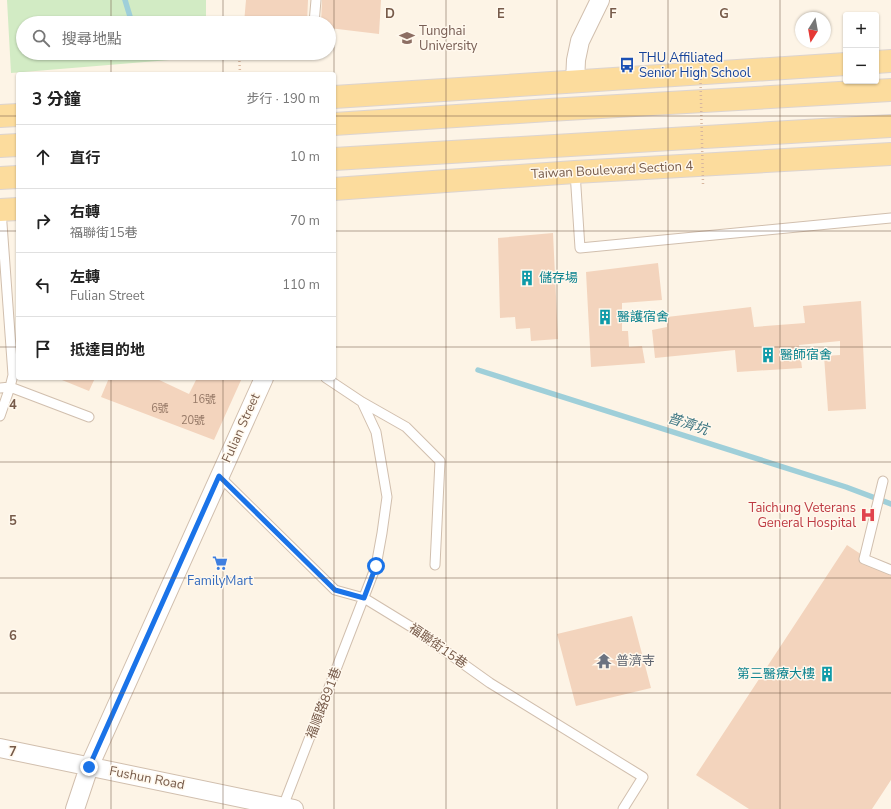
<!DOCTYPE html>
<html lang="zh-TW">
<meta charset="utf-8">
<style>
body{margin:0;font-family:"Nunito Sans","Noto Sans TC",sans-serif;background:#f2f2f2;color:#222}
.controls{position:absolute;right:12px;top:12px;display:grid;overflow:hidden;border-radius:4px;box-shadow:0 1px 3px #0004}
.controls button{width:36px;height:36px;display:grid;place-items:center;padding:0;border:0;border-bottom:1px solid #e0e0e0;background:#fff;color:#222;font:20px sans-serif}
.compass{position:absolute;left:795px;top:12px;width:36px;height:36px;border-radius:50%;background:#fff;box-shadow:0 1px 3px #0004;rotate:191deg}
.stop{position:absolute;width:12px;height:12px;margin:-9px;border:3px solid #1a73e8;border-radius:50%;background:#fff}
.stop.end{background:#1a73e8;border-color:#fff;box-shadow:0 1px 4px #0008}
.list{margin:0;padding:0;list-style:none}
h2{display:flex;justify-content:space-between;align-items:center;height:52px;margin:0;padding:0 16px;font-size:17px}
h2 small{font-size:13px;font-weight:400;color:#767676}
.list li{display:grid;grid-template-columns:26px 1fr auto;gap:12px;align-items:center;box-sizing:border-box;height:64px;padding:0 16px;border-top:1px solid #e0e0e0}
.list b{display:block;font-size:15px;white-space:nowrap}
.list p{margin:0;font-size:13px;white-space:nowrap;color:#767676}
.list em{font-size:13px;font-style:normal;color:#767676}
.icon{flex:none;width:22px;height:22px;fill:none;stroke:currentColor;stroke-width:2;stroke-linecap:round;stroke-linejoin:round}
.map{position:relative;flex:none;width:891px;height:809px;overflow:hidden}
.search{position:absolute;background:#fff;box-shadow:0 1px 3px #0004;left:16px;top:16px;width:320px;height:44px;display:flex;align-items:center;gap:10px;box-sizing:border-box;padding:0 14px;border-radius:22px;color:#767676;font-size:15px}
.panel{position:absolute;background:#fff;box-shadow:0 1px 3px #0004;left:16px;top:72px;width:320px;height:308px;border-radius:4px}
.map>svg:first-child{display:block}
</style>
<div class="map">
<svg width="891" height="809" viewBox="0 0 891 809">
<rect width="100%" height="100%" fill="#fdf4e6"/>
<path fill="#d2ebc4" d="M7,0H206V23H23V53H206V57L11,73Z"/>
<g fill="none" stroke-linecap="round" stroke-linejoin="round">
<path stroke="#9fcfd9" stroke-width="5.5" d="M125,0L132,23
M478,370L846,487L891,504"/>
</g>
<path fill="#f3d4bd" d="M246,0H308L307,23H244Z
M322,0H381L379,34L329,28V23H321Z
M553,233L558,339L531,341L530,328L516,329L515,317L500,318L498,238Z
M658,263L662,300L622,303V331H628L629,347L642,346L645,363L591,367L586,272Z
M861,301L866,409L828,411L824,356L840,355V341L799,345L802,368L737,372L735,350L655,358L652,330L667,327V317L751,307L754,327L805,323L803,306Z
M57,378H95L89,391Z
M109,378H155L189,394L197,378H242L214,440L101,397Z
M847,545L891,574V780L872,809H749L696,775Z
M632,616L651,688L576,706L557,634Z"/>
<g fill="none" stroke-linecap="round" stroke-linejoin="round">
<g stroke="#d1bfae" stroke-width="11">
<path id="lane" d="M314,23L316,0
M575,172L580,248L891,218
M0,388L10,387L89,417
M362,402L406,427L440,461L435,565
M0,416L10,387L13,375L1,210
M219,476L335,590L364,598L413,628L490,683L643,777L623,809
M883,481L864,559L891,570
M282,809L376,566L382,533L387,497L376,432L362,402L326,378"/>
</g>
<g stroke="#d1bfae" stroke-width="20">
<path id="street" d="M575,82L576,60L580,41L600,0
M0,748L294,809
M75,809L89,767L264,378"/>
</g>
<g stroke="#dcd4d0" stroke-width="24">
<path id="primary" d="M876,62L891,61
M334,97L846,64
M0,116L18,115
M334,124L549,110L891,90
M0,146L18,145
M334,159L891,126
M0,178L18,177
M334,189L575,172L891,154
M0,210L18,209"/>
</g>
<path stroke="#d8b79f" stroke-width="2.5" stroke-dasharray="1 3" stroke-linecap="butt" d="M238,23V18
M239,53L240,73"/>
<use href="#lane" stroke="#fff" stroke-width="9"/>
<use href="#street" stroke="#fff" stroke-width="18"/>
<use href="#primary" stroke="#fcdc9d" stroke-width="22"/>
<path stroke="#d8b79f" stroke-width="2.5" stroke-dasharray="1 3" stroke-linecap="butt" d="M700,59L703,184"/>
</g>
<g fill="none" stroke-linecap="round" stroke-linejoin="round">
<path stroke="#1a73e8" stroke-width="5" d="M89,767L219,476L335,590L364,598L376,566"/>
</g>
<path fill="none" stroke="#775b4a" stroke-width="1" stroke-opacity="0.55" d="M111,0V23M223,0V23M334,0V809M446,0V809M557,0V809M668,0V809M780,0V809M111,53V74M223,53V74M0,116H18M334,116H891M0,231H18M334,231H891M0,347H18M334,347H891M111,378V809M223,378V809M0,462H891M0,578H891M0,693H891"/>
<defs>
<g id="university-bare" transform="scale(1.2)"><path d="M0-5L7-2L0 1L-7-2ZM-4 1L0 2.5L4 1V4Q0 6-4 4Z" fill="#8d6e63" stroke="#fff8ed" stroke-width="2.5" paint-order="stroke"/></g>
<g id="bus-bare" transform="scale(1.2)"><path d="M-5-6H5V4H4V6H2V4H-2V6H-4V4H-5ZM-3.5-4V0h7V-4ZM-3.5 1.2v1.5H-2V1.2ZM2 1.2v1.5H3.5V1.2Z" fill="#1a4fb4" stroke="#fff8ed" stroke-width="2.5" paint-order="stroke"/></g>
<g id="building-bare" transform="scale(1.2)"><path d="M-4-6H4V6H1V3H-1V6H-4ZM-2.5-4.3h1.7v1.8h-1.7ZM.8-4.3h1.7v1.8H.8ZM-2.5-1h1.7V.8h-1.7ZM.8-1h1.7V.8H.8Z" fill="#0f9aa8" stroke="#fff8ed" stroke-width="2.5" paint-order="stroke"/></g>
<g id="hospital-bare" transform="scale(1.2)"><path d="M-5-5h3v3.5h4V-5h3V5h-3V1.5h-4V5h-3Z" fill="#e0444e" stroke="#fff8ed" stroke-width="2.5" paint-order="stroke"/></g>
<g id="supermarket-bare" transform="scale(1.2)"><path d="M-6-5.5h2.5l.6 2H6L4.5 2H-2.5L-4.4-4H-6ZM-1.5 3.2a1.3 1.3 0 1 0 .1 0ZM3 3.2a1.3 1.3 0 1 0 .1 0Z" fill="#3f7fe0" stroke="#fff8ed" stroke-width="2.5" paint-order="stroke"/></g>
<g id="temple-bare" transform="scale(1.2)"><path d="M0-6L5-2H3V0L6.5 2.5H4V6H1.5V3h-3V6H-4V2.5H-6.5L-3 0V-2H-5Z" fill="#6b7280" stroke="#fff8ed" stroke-width="2.5" paint-order="stroke"/></g>
</defs>
<g fill-rule="evenodd">
<use href="#university-bare" x="407" y="38"/>
<use href="#bus-bare" x="627" y="65"/>
<use href="#building-bare" x="527" y="278"/>
<use href="#building-bare" x="605" y="317"/>
<use href="#building-bare" x="768" y="355"/>
<use href="#hospital-bare" x="868" y="515"/>
<use href="#supermarket-bare" x="220" y="563"/>
<use href="#temple-bare" x="604" y="661"/>
<use href="#building-bare" x="827" y="674"/>
</g>
<g text-anchor="middle" dominant-baseline="central" stroke-width="3" stroke-linejoin="round" paint-order="stroke">
<g font-size="11" fill="#967967">
<text x="204" y="399">16號</text>
<text x="160" y="408">6號</text>
<text x="193" y="420">20號</text>
</g>
<g font-size="13" fill="#785e54" stroke="#fff8ed" text-anchor="start">
<text x="419" y="31">Tunghai<tspan x="419" dy="15">University</tspan></text>
</g>
<g font-size="13" fill="#164399" stroke="#fff8ed" text-anchor="start">
<text x="639" y="58">THU Affiliated<tspan x="639" dy="15">Senior High School</tspan></text>
</g>
<g font-size="13" fill="#775b4a" stroke="#fff8ed">
<text transform="translate(612 170) rotate(-3)">Taiwan Boulevard Section 4</text>
<text transform="translate(241 428) rotate(-66)">Fulian Street</text>
<text transform="translate(438 646) rotate(35)">福聯街15巷</text>
<text transform="translate(324 703) rotate(-69)">福順路891巷</text>
<text transform="translate(147 778) rotate(11)">Fushun Road</text>
</g>
<g font-size="13" fill="#0d838f" stroke="#fff8ed" text-anchor="start">
<text x="539" y="278">儲存場</text>
<text x="617" y="317">醫護宿舍</text>
<text x="780" y="355">醫師宿舍</text>
<text x="815" y="674" text-anchor="end">第三醫療大樓</text>
</g>
<g font-size="13" fill="#be3a42" stroke="#fff8ed" text-anchor="end">
<text x="856" y="508">Taichung Veterans<tspan x="856" dy="15">General Hospital</tspan></text>
</g>
<g font-size="13" fill="#366cbe" stroke="#fff8ed">
<text x="220" y="581">FamilyMart</text>
</g>
<g font-size="13" fill="#5b616d" stroke="#fff8ed" text-anchor="start">
<text x="616" y="661">普濟寺</text>
</g>
<g font-size="14" font-style="italic" fill="#3f7783" stroke="#fff8ed">
<text transform="translate(688 424) rotate(18)">普濟坑</text>
</g>
</g>
<g font-size="13" text-anchor="middle" font-weight="bold" fill="#775b4a" stroke="#fff8ed" stroke-width="3" stroke-linejoin="round" paint-order="stroke">
<text x="390" y="18">D</text>
<text x="501" y="18">E</text>
<text x="613" y="18">F</text>
<text x="724" y="18">G</text>
<text x="13" y="409">4</text>
<text x="13" y="525">5</text>
<text x="13" y="640">6</text>
<text x="13" y="756">7</text>
</g>
</svg>
<div class="controls">
<button>+</button>
<button>−</button>
</div>
<svg class="compass" viewBox="-18 -18 36 36"><path d="M0-13l5 13h-10z" fill="#e53935"/><path d="M0 13l5-13h-10z" fill="#767676"/></svg>
<div class="stop" style="left:376px;top:566px"></div>
<div class="stop end" style="left:89px;top:767px"></div>
<div class="search"><svg class="icon" aria-label="search" viewBox="0 0 24 24"><circle cx="10" cy="10" r="6"/><path d="M15 15l6 6"/></svg>搜尋地點</div>
<section class="panel">
<h2>3 分鐘<small>步行 · 190 m</small></h2>
<ul class="list">
<li><svg class="icon" aria-label="ahead" viewBox="0 0 24 24"><path d="M12 20V5M6 11l6-6 6 6"/></svg><div><b>直行</b></div><em>10 m</em></li>
<li><svg class="icon" aria-label="right" viewBox="0 0 24 24"><path d="M7 20v-9h11M14 6l5 5-5 5"/></svg><div><b>右轉</b><p>福聯街15巷</p></div><em>70 m</em></li>
<li><svg class="icon" aria-label="left" viewBox="0 0 24 24"><path d="M17 20v-9H6M10 6l-5 5 5 5"/></svg><div><b>左轉</b><p>Fulian Street</p></div><em>110 m</em></li>
<li><svg class="icon" aria-label="arrive" viewBox="0 0 24 24"><path d="M6 21V4h12l-3 4 3 4H6"/></svg><div><b>抵達目的地</b></div></li>
</ul>
</section>
</div>
